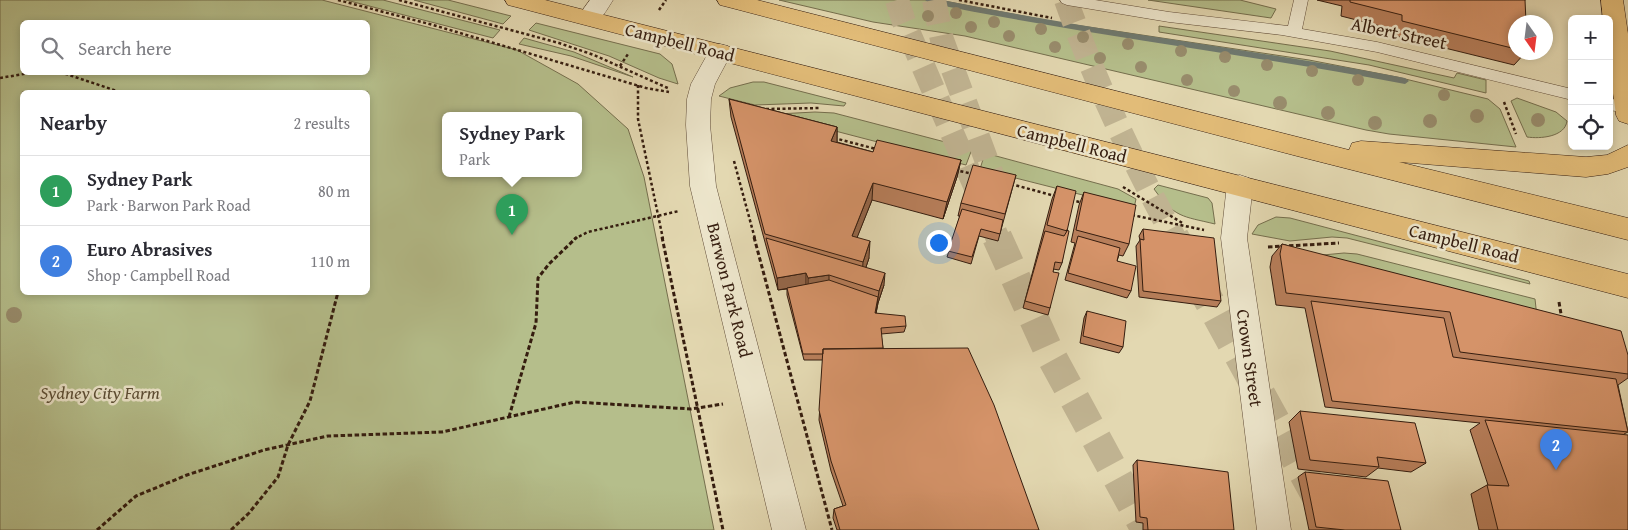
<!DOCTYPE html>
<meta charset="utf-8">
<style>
body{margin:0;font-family:"Gentium Book Plus",serif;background:#f2f2f3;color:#2b2b33}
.controls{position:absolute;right:15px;top:15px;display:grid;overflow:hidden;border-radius:8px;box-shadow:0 2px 8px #0003}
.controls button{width:45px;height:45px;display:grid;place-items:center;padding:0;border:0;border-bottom:1px solid #e1e1e2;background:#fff;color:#2b2b33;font:25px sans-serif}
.compass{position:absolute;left:1508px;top:15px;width:45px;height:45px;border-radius:50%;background:#fff;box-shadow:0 2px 8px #0003;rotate:166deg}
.you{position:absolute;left:938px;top:242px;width:18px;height:18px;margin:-12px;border:4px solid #fff;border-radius:50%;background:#1a73e8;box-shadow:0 0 0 8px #1a73e833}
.badge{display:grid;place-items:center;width:32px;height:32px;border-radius:50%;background:#1a73e8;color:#fff;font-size:16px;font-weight:700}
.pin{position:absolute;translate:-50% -41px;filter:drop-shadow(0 1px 2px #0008)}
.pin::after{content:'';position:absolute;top:26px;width:18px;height:15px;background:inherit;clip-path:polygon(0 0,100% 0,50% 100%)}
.popup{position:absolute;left:442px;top:112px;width:140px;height:65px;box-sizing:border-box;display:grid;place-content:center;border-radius:8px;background:#fff;filter:drop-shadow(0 1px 4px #0005);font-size:16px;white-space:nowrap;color:#7c7c81}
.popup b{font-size:19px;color:#2b2b33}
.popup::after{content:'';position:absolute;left:50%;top:100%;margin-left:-10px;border:10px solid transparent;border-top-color:#fff}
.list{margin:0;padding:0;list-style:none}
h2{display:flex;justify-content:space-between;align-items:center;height:65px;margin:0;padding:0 20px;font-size:21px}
h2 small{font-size:16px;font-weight:400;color:#7c7c81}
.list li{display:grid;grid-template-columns:32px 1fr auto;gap:15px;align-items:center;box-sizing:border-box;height:70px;padding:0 20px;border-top:1px solid #e1e1e2}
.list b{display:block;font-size:19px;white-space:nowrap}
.list p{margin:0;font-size:16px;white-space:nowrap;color:#7c7c81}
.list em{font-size:16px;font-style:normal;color:#7c7c81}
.icon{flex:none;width:28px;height:28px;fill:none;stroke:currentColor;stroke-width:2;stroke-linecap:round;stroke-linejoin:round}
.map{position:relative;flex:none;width:1628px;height:530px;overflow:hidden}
.search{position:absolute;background:#fff;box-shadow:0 2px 8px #0003;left:20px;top:20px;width:350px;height:55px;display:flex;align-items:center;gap:12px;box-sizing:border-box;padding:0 18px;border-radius:8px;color:#7c7c81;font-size:19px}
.panel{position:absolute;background:#fff;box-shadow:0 2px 8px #0003;left:20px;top:90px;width:350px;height:205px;border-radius:8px}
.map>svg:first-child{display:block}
</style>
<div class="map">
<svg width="1628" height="530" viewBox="0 0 1628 530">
<rect width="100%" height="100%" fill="#e3d8b1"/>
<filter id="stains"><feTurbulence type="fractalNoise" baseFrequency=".004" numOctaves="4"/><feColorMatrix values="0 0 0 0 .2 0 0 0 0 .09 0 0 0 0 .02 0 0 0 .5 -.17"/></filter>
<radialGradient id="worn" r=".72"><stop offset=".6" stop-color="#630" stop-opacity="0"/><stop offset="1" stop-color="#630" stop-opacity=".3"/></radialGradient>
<path fill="#b5be8b" stroke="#756e4d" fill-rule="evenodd" d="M0,0H322L517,50L578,84L628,129L644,177L714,530H0ZM22,22H368V72H22ZM22,92H368V292H22ZM446,116H578V174H446Z
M346,0H383L500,30L493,38Z
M414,0H448L511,16L503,24Z
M779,0H939L1055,22L1309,60L1397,77L1488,99L1500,109L1516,147L1389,134L1366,130L965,36L873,22Z
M1148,0H1240L1276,9L1271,18Z
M536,23L660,54L672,64L678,84L659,78L609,56L529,30Z
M1159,26L1330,51L1454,78L1457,73L1486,80V93L1369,65L1159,32Z
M524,38L574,52L633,77L571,56L519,44Z
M753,82H764L846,103L844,106L811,103L755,105L719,96L730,88Z
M1517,98L1556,112L1567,121C1565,137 1540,139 1527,137L1511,101Z
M815,112L834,113L972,149L966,165L816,126L777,114Z
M985,153L1118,189L1136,199L1134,208L980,169Z
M1158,185L1208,198L1212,203L1215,224C1182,216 1175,218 1154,189Z
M1276,217L1290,218L1529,281L1530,284L1347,238L1332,237L1290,241L1252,234L1258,225Z
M1344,253L1357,254L1535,299L1537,317L1312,256Z"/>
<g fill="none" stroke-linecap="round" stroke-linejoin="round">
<path fill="#6f7a71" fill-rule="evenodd" d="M925,0H942C1096,31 1251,49 1405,78L1409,81L1405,84C1247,54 1087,35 929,3Z"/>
<path stroke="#c0b391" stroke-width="24" stroke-dasharray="24 12" stroke-linecap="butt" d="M897,0L904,22L998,239
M934,0L942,40L1002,202
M1066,0C1095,82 1133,162 1175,239"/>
<path stroke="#c0b391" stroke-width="30" stroke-dasharray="30 15" stroke-linecap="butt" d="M997,237L1049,352L1146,530
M1174,237L1335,530"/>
<g stroke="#604c38" stroke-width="1">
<path id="lane" d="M1060,0H1095L1169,12L1288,26L1294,0H1308L1302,29L1377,42L1572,89V100L1377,52L1282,35L1169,22L1067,5L1062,3Z
M1609,98L1628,103V113L1609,110Z"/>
</g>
<g stroke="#604c38" stroke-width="1">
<path id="street" d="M590,0H613C604,14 598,28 580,23L577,18Z
M720,44L728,46L732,52L715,84L711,99L710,125L716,186L806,530H772L690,186L686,125L687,99L691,84L712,46Z
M1240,175L1249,178L1253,185L1247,238L1291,530H1257L1221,238L1227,185L1231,178Z"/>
</g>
<g stroke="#351d0f" stroke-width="1">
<path id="primary" d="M505,0H545L1628,274V298L516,7L508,5Z
M717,0H757L1349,150L1352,143L1361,141L1586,157L1607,155L1628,145V167L1608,174L1586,177L1399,162L1628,218V240L1297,156L728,7L720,5Z"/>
</g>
<g stroke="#351d0f" stroke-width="1">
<path id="highway" d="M1601,0H1623L1628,34V124L1619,121L1616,115L1609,64V19H1603Z"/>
</g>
<path stroke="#351d0f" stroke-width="2.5" stroke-dasharray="3 2.5" stroke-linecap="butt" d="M338,0L433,25L646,88L669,92
M399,0L559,43L594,55L670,89
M959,0L1052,18
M659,10L666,0
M620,66L628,54
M60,72L120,92
M0,78L36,72
M638,85V119L663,239
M1504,102L1516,134
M766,109L820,108
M834,138L876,149
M734,161L755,239
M955,170L973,174
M1011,184L1055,196
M1123,187L1184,224
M1071,200L1084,203
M1132,215L1204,230
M574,239L588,232L679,211"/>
<path stroke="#351d0f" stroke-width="3" stroke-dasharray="4.5 2.5" stroke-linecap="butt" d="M662,237L723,530
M754,237L832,530
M1268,247L1339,243
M1559,302L1561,314
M509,417L536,323L538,278L549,264L577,237
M97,530L136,496L187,475L264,450L328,436L442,432L575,402L691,409L723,404
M231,530L249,513L278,477L288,445L310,401L338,292"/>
<use href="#lane" fill="#ede6cc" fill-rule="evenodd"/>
<use href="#street" fill="#ede6cc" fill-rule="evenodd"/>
<use href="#primary" fill="#e2bc78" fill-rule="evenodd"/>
<use href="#highway" fill="#e2bc78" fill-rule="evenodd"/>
</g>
<g fill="#988c6c">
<circle cx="956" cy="13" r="6"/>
<circle cx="928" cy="16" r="6"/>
<circle cx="994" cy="22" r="6"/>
<circle cx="971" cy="27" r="6"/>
<circle cx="1041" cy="29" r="6"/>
<circle cx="1009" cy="36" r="6"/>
<circle cx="1083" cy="37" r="6"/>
<circle cx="1128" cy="44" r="6"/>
<circle cx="1055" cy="47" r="6"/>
<circle cx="1181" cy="51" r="6"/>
<circle cx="1225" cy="57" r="6"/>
<circle cx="1100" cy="58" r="6"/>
<circle cx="1267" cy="65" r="6"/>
<circle cx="1141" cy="67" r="6"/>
<circle cx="1312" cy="71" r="6"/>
<circle cx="1187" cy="80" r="6"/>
<circle cx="1358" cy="80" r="6"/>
<circle cx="1234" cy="91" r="6"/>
<circle cx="1444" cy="95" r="6"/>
<circle cx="1280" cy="103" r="7"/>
<circle cx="1328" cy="113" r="7"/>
<circle cx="1477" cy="116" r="7"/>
<circle cx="1538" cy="120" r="7"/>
<circle cx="1430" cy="121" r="7"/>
<circle cx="1375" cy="123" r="7"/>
<circle cx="14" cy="315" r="8"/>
</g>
<path fill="#b77e5a" stroke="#351d0f" d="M1317,0H1525L1516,22V52H1526L1514,65L1392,35V29L1341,16L1342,6Z
M729,99L837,127V142L873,152L961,160L957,177L943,219L872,200L857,237L869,258L866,267L884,285L878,303L876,313L906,326L904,332L881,334L883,348L1039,530H837L833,518L834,509L843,506L831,471L819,420L823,360H804L787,295V289L778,290L731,117Z
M1016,175L998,241L979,236L971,264L947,257L960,216H958L961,203Z
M1057,186L1067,230L1062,263L1059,270L1053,269V272L1050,308L1048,315L1023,308L1052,199Z
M1084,192L1129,244L1123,256L1119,255L1117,261L1131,291L1127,298L1065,280L1075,243L1071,242L1079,205Z
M1143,229L1221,301L1217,307L1139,297L1136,246L1140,240L1139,236Z
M1282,244L1628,355V378L1618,385L1628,432L1624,434L1628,530H1479L1471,494L1487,485H1488L1470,430L1480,423L1325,407L1305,308L1276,305L1270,267L1272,256Z
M1087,311L1123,347L1119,353L1080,343L1084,318Z
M1300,411L1426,463L1411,472L1378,468L1366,477L1298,469L1289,422Z
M1137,460L1234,530H1143V523L1136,522L1133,465Z
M1305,472L1401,530H1309L1298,477Z"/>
<path fill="#95674a" stroke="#351d0f" d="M837,127V145L831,141Z
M961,160L957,177L943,219L947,202Z
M873,183L872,200L851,253L852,236Z
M870,241L869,258L862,279L863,262Z
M806,273V285L778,290L777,278Z
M885,273L884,285L878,303L875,319L879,291Z
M829,275V287L808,291V278Z"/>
<path fill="#d59369" stroke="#351d0f" d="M1350,0H1525L1526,22H1516V49L1402,21V15L1350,2Z
M729,99L837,127L831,141L873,152L877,140L961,160L947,202L873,183L852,236L870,241L863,262L765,234Z
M973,165L1016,175L1005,214L961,203Z
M1057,186L1076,191L1067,231L1047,225Z
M1084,192L1136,205L1129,244L1076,230Z
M962,209L1003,220L1000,234L981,229L972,257L948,251Z
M1143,229L1214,238L1221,301L1143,291L1140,239L1144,240Z
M1066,230L1069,231L1062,263L1055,262L1053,272L1059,273L1050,308L1025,301L1045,231L1064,236L1067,231Z
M1078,236L1120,248L1117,261L1136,266L1131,291L1068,273Z
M766,238L885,273L879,291L829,275L808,278L806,273L777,278Z
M1282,244L1621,331L1628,355V374L1460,352L1450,312L1286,293L1280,254Z
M829,280L878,297L875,313L905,316L906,326L881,328L883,348L823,349V354H803L787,288Z
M1311,301L1444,318L1453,357L1616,379L1628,432L1332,401Z
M1087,311L1126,321L1123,347L1083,336Z
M968,348L994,405L1039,530H840L834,509L846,505L831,461L819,410L823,349Z
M1300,411L1415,423L1426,463L1377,457L1379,467L1310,460Z
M1485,420L1628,435V530H1498L1487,485L1509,486Z
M1137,460L1228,472L1234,530H1148L1147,518L1140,517Z
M1305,472L1388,481L1401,530H1345L1316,527Z"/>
<g text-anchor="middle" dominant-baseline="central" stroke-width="5" stroke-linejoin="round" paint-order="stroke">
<g font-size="18" fill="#351d0f" stroke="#ede6cc">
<text transform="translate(1399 33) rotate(12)">Albert Street</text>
<text transform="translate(680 42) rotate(14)">Campbell Road</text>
<text transform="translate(1072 143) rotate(14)">Campbell Road</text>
<text transform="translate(1464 243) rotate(14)">Campbell Road</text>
<text transform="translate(730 290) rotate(76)">Barwon Park Road</text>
<text transform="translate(1250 358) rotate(82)">Crown Street</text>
</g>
<g font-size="18" font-style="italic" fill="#5b4d34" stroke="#ede6cc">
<text x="100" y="392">Sydney City Farm</text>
</g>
</g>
<rect width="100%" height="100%" filter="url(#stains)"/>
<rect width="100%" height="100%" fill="url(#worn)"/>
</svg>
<div class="controls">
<button>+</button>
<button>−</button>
<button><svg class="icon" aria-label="locate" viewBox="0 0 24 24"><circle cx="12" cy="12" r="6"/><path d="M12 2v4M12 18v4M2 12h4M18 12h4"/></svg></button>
</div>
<svg class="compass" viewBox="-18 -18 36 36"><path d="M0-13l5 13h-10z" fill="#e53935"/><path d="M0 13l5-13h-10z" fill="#7c7c81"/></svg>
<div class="you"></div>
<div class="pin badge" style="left:512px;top:235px;background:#2e9e5b">1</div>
<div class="popup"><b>Sydney Park</b>Park</div>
<div class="pin badge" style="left:1556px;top:470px;background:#3f7fe0">2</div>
<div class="search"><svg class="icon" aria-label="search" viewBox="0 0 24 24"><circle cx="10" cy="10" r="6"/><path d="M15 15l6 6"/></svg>Search here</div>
<section class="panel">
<h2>Nearby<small>2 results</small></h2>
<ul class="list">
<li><span class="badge" style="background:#2e9e5b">1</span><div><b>Sydney Park</b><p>Park · Barwon Park Road</p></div><em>80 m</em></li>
<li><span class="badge" style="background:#3f7fe0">2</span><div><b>Euro Abrasives</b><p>Shop · Campbell Road</p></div><em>110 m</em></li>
</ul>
</section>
</div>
